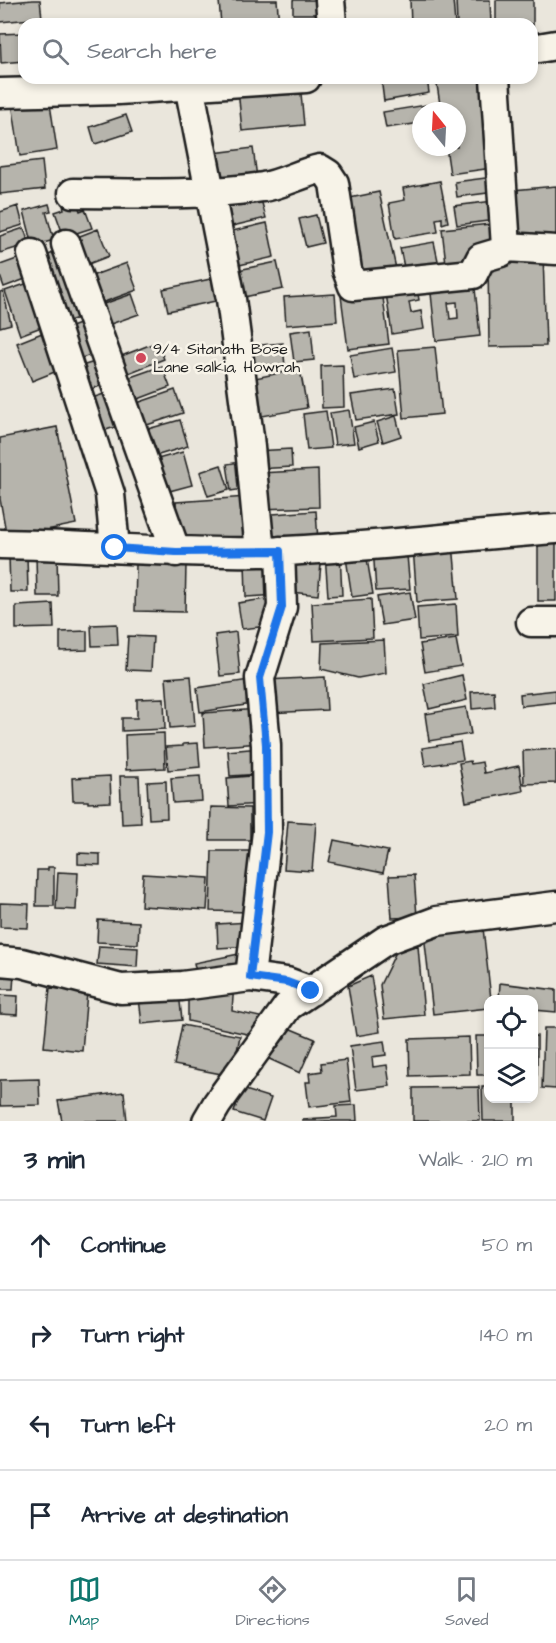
<!DOCTYPE html>
<meta charset="utf-8">
<style>
body{margin:0;font-family:"Architects Daughter",sans-serif;background:#f6f6f7;color:#1f2937}
.controls{position:absolute;right:18px;bottom:18px;display:grid;overflow:hidden;border-radius:12px;box-shadow:0 3px 9px #0003}
.controls button{width:54px;height:54px;display:grid;place-items:center;padding:0;border:0;border-bottom:2px solid #e0e1e3;background:#fff;color:#1f2937;font:30px sans-serif}
.compass{position:absolute;left:412px;top:102px;width:54px;height:54px;border-radius:50%;background:#fff;box-shadow:0 3px 9px #0003;rotate:342deg}
.stop{position:absolute;width:18px;height:18px;margin:-14px;border:4px solid #1a73e8;border-radius:50%;background:#fff}
.stop.end{background:#1a73e8;border-color:#fff;box-shadow:0 2px 6px #0008}
.list{margin:0;padding:0;list-style:none}
h2{display:flex;justify-content:space-between;align-items:center;height:78px;margin:0;padding:0 24px;font-size:26px}
h2 small{font-size:20px;font-weight:400;color:#747a83}
.list li{display:grid;grid-template-columns:39px 1fr auto;gap:18px;align-items:center;box-sizing:border-box;height:90px;padding:0 24px;border-top:2px solid #e0e1e3}
.list b{display:block;font-size:22px;white-space:nowrap}
.list em{font-size:20px;font-style:normal;color:#747a83}
.icon{flex:none;width:33px;height:33px;fill:none;stroke:currentColor;stroke-width:2;stroke-linecap:round;stroke-linejoin:round}
.map{position:relative;flex:none;width:556px;height:1121px;overflow:hidden}
.search{position:absolute;background:#fff;box-shadow:0 3px 9px #0003;left:18px;right:18px;top:18px;height:66px;display:flex;align-items:center;gap:15px;box-sizing:border-box;padding:0 21px;border-radius:18px;color:#747a83;font-size:22px}
.sheet{height:438px;background:#fff}
nav{display:flex;justify-content:space-around;align-items:center;box-sizing:border-box;height:84px;border-top:2px solid #e0e1e3;background:#fff;font-size:16px;color:#747a83}
nav a{display:grid;justify-items:center;gap:3px}
nav .on{color:#0f766e}
.map>svg:first-child{display:block}
</style>
<div class="map">
<svg width="556" height="1121" viewBox="0 0 556 1121">
<rect width="100%" height="100%" fill="#eae6dc"/>
<filter id="ink" filterUnits="userSpaceOnUse"><feTurbulence type="fractalNoise" baseFrequency=".0167" numOctaves="2"/><feDisplacementMap in="SourceGraphic" scale="12" xChannelSelector="R" yChannelSelector="G"/><feConvolveMatrix kernelMatrix="1 2 1 2 8 2 1 2 1" color-interpolation-filters="sRGB"/></filter>
<g filter="url(#ink)">
<path fill="#b6b4ac" stroke="#1c1c1c" stroke-width="1.5" fill-rule="evenodd" d="M33,0H40L42,18L0,22V3Z
M232,0H277L279,24H221L219,1Z
M293,0H327V14H293Z
M410,0H453L455,24H411Z
M456,0H490L491,24H457Z
M496,0H533V35L532,24H496Z
M24,33V61L1,63L0,34Z
M381,78H427L429,93L384,101Z
M436,78H486L499,167L450,174L446,147H457V111H441Z
M300,83L304,125L242,131L238,89Z
M48,91L57,150L20,156L11,96Z
M426,105L427,111H421V123L386,128L383,112Z
M126,115L132,132L95,144L90,127Z
M253,148L258,185L219,190L214,153Z
M42,161L45,189L0,194V166Z
M493,177L495,192L457,197L455,182Z
M440,181L448,222L442,224V218L436,219L438,232L395,239L389,203L405,200L403,188Z
M556,186V240L517,243L513,190Z
M258,188L266,218L228,227L220,198Z
M379,192L397,273L357,281L340,200Z
M75,197L80,211L85,209L92,228L64,237L55,212L64,209L62,202Z
M501,200L503,219L457,225L454,206Z
M49,204L51,211L46,212L54,240L33,246L24,211Z
M18,206L23,225L0,232V212Z
M316,215L323,243L306,247L299,219Z
M267,223L274,257L235,266L228,232Z
M500,223L503,248L447,272L442,229Z
M24,228L29,244L0,253V236Z
M98,229L109,256L83,266L72,239Z
M434,242L440,270L406,277L400,248Z
M63,250L84,316L60,324L39,258Z
M28,255L36,275L4,287L0,276V265Z
M543,255L546,346L489,347L488,257Z
M277,262L283,289L244,297L238,270Z
M127,263L137,290L96,305L86,278Z
M225,276L230,298L168,311L163,289Z
M474,279L480,336L436,341L430,284ZM457,302L458,318L450,319L448,303Z
M37,280L52,323L20,335L5,291Z
M417,288L419,300L409,302L411,313L421,311L424,329L392,334L386,293Z
M382,290L389,344L348,349L341,296Z
M3,291L11,324L0,327V292Z
M132,294L139,314L105,326L98,306Z
M335,294L337,321L286,325L284,297Z
M90,320L101,351L71,362L60,331Z
M311,329L314,360L294,362L290,332Z
M47,331L62,369L32,381L17,343Z
M157,342L164,359L126,374L119,357Z
M283,343L285,367L252,370L250,346Z
M435,347L442,414L404,418L398,350Z
M392,348L396,372L354,379L350,355Z
M105,359L113,382L78,393L71,369Z
M343,365L344,407L322,408L321,366Z
M162,366L170,387L133,401L125,379Z
M300,369L307,408L257,417L250,379Z
M395,389L399,414L356,420L351,395Z
M175,390L183,413L144,426L137,403Z
M113,391L124,424L94,434L83,401Z
M349,410L354,443L335,445L330,413Z
M326,411L331,448L307,450L303,414Z
M396,416L401,436L383,442L377,422Z
M180,420L188,446L152,457L144,430Z
M374,422L379,441L359,447L354,427Z
M57,427L76,524L7,538L0,499V438Z
M291,449L292,467L256,469L255,451Z
M183,452L192,485L162,493L154,460Z
M246,461L250,488L231,491L227,464Z
M221,465L229,490L208,496L200,472Z
M318,470L319,507L260,509L259,473Z
M247,497L250,543L179,548L176,502Z
M316,511L318,541L260,545L258,515Z
M538,540L556,541V601H538Z
M406,544L410,589L376,591L373,547Z
M453,544L458,599L417,602L413,547Z
M365,547L373,594L352,597L345,551Z
M340,553L342,595L328,596L325,554Z
M9,555H27L28,592H10Z
M36,556H57L58,596H37Z
M276,559L278,595L246,597L245,561Z
M285,561L321,564L318,595L282,591Z
M136,563L186,564L185,612L135,611Z
M410,592L415,620L382,625L377,597Z
M272,598L275,625L242,629L238,603Z
M371,599L373,638L314,641L312,603Z
M53,604L54,628L16,629V606Z
M456,604L458,637L419,640L417,607Z
M117,624L118,645L92,646L91,625Z
M87,631V650L60,651V632Z
M236,632L240,674L220,676L215,635Z
M128,636L153,637L151,671L126,670Z
M456,639L461,666L425,672L420,644Z
M384,640L386,673L358,678L321,669L322,643Z
M462,675L467,700L429,709L424,684Z
M191,676L195,726L170,728L166,678Z
M325,677L327,710L268,713L266,680Z
M249,680L252,704L200,712L197,688Z
M556,690V702L521,706L520,694Z
M494,691L495,707L472,709L471,692Z
M164,698L165,729L122,731V718H137V699Z
M466,707L471,734L429,741L425,714Z
M259,709L262,743L205,747L203,713Z
M164,733L165,768L126,770L125,735Z
M460,742L463,760L425,766L422,748Z
M198,743L200,767L168,770L166,747L183,746V744Z
M260,748L262,774L230,776L228,751Z
M556,749V783L524,784L523,751Z
M470,761L471,764L482,762L484,773L519,766L523,791L466,802L459,763Z
M263,775L265,804L229,806L227,778Z
M110,776L111,802L88,803V801H73L72,778Z
M120,776H139L141,823L122,824Z
M200,776L202,801L173,803L171,778Z
M166,781L167,818L149,819L147,782Z
M211,807L250,808V840H210Z
M288,821L316,823L312,871L284,869Z
M334,840L388,851L383,873L329,862Z
M212,851H251L249,912L210,911Z
M78,853L100,854V865L78,864Z
M48,867H54V906H36L37,870H48Z
M58,872L78,873L76,910L56,909Z
M143,874L209,878L207,910L141,906Z
M414,875L417,917L392,918L389,876Z
M0,903L29,904L28,928L0,927Z
M98,920L139,922L138,944L97,942Z
M249,922L250,946L218,948L217,924Z
M483,928L491,999H488V1008L433,1014L424,934Z
M99,946L138,948L137,967L97,964Z
M418,946L424,1015L384,1019L380,985L398,948Z
M244,953L248,970L198,980L194,963Z
M0,973L14,974L13,989H0Z
M371,976L380,1032L356,1036L348,986Z
M234,983L232,1011L260,1017L256,1036L188,1021V991Z
M500,983L556,990V1012L534,1010V999H499Z
M50,988L87,992L82,1051L44,1047Z
M179,993L182,1020L142,1024L139,998Z
M0,995L18,996L17,1015L0,1014Z
M279,1024L315,1039L300,1073L265,1057Z
M182,1025L240,1036L232,1076L174,1065Z
M544,1028H556V1089L542,1088Z
M476,1036H488V1075H477Z
M534,1036H537V1075H534Z
M469,1037L470,1074L410,1076L409,1039Z
M384,1041L386,1055L372,1057L373,1067L387,1065L390,1086L356,1090L350,1046Z
M346,1060L351,1102L309,1107L306,1082H310L309,1073L322,1071L321,1063Z
M39,1079L40,1105L0,1106V1080Z
M479,1087L480,1121H413V1088Z
M482,1087H488V1098H515V1121H483Z
M242,1089L271,1098L263,1121L234,1112Z
M124,1092L127,1121H62L58,1101Z
M356,1105L357,1121H303V1119L337,1117L336,1106Z"/>
<g fill="none" stroke-linecap="round" stroke-linejoin="round">
<g stroke="#1c1c1c" stroke-width="33">
<path id="minor" d="M330,0L332,24
M532,49L556,45
M495,78L506,247
M189,85L231,299L249,437L260,552
M0,93L118,90L306,78
M73,193C136,193 200,196 263,187C280,185 301,173 320,169L328,174L334,183L347,270L353,286L473,274L481,258L501,252L506,247L556,250
M66,244L176,552
M32,254L110,494L115,548
M0,544C87,545 173,554 260,552C359,549 457,536 556,529
M531,622H556
M0,961L22,963L121,989L182,986L250,977L287,982L311,991
M250,977L267,832L266,745L260,678L282,607L280,551
M207,1121L217,1104L288,1006L386,940L437,921L556,906"/>
</g>
<use href="#minor" stroke="#f7f3e8" stroke-width="28"/>
</g>
</g>
<g fill="none" stroke-linecap="round" stroke-linejoin="round" filter="url(#ink)">
<path stroke="#1a73e8" stroke-width="8" d="M115,548L176,552L280,551L282,607L260,678L266,745L267,832L250,977L287,982L311,991"/>
</g>
<circle fill="#d1495b" stroke="#f7f3e8" stroke-width="2" cx="141" cy="358" r="6"/>
<g text-anchor="middle" dominant-baseline="central" stroke-width="5" stroke-linejoin="round" paint-order="stroke">
<g font-size="16" fill="#1c1c1c" stroke="#f7f3e8" text-anchor="start">
<text x="153" y="349">9/4 Sitanath Bose<tspan x="153" dy="18">Lane salkia, Howrah</tspan></text>
</g>
</g>
</svg>
<div class="controls">
<button><svg class="icon" aria-label="locate" viewBox="0 0 24 24"><circle cx="12" cy="12" r="6"/><path d="M12 2v4M12 18v4M2 12h4M18 12h4"/></svg></button>
<button><svg class="icon" aria-label="layers" viewBox="0 0 24 24"><path d="M12 4l9 5-9 5-9-5zM3 14l9 5 9-5"/></svg></button>
</div>
<svg class="compass" viewBox="-18 -18 36 36"><path d="M0-13l5 13h-10z" fill="#e53935"/><path d="M0 13l5-13h-10z" fill="#747a83"/></svg>
<div class="stop" style="left:115px;top:548px"></div>
<div class="stop end" style="left:311px;top:991px"></div>
<div class="search"><svg class="icon" aria-label="search" viewBox="0 0 24 24"><circle cx="10" cy="10" r="6"/><path d="M15 15l6 6"/></svg>Search here</div>
</div>
<section class="sheet">
<h2>3 min<small>Walk · 210 m</small></h2>
<ul class="list">
<li><svg class="icon" aria-label="ahead" viewBox="0 0 24 24"><path d="M12 20V5M6 11l6-6 6 6"/></svg><div><b>Continue</b></div><em>50 m</em></li>
<li><svg class="icon" aria-label="right" viewBox="0 0 24 24"><path d="M7 20v-9h11M14 6l5 5-5 5"/></svg><div><b>Turn right</b></div><em>140 m</em></li>
<li><svg class="icon" aria-label="left" viewBox="0 0 24 24"><path d="M17 20v-9H6M10 6l-5 5 5 5"/></svg><div><b>Turn left</b></div><em>20 m</em></li>
<li><svg class="icon" aria-label="arrive" viewBox="0 0 24 24"><path d="M6 21V4h12l-3 4 3 4H6"/></svg><div><b>Arrive at destination</b></div></li>
</ul>
</section>
<nav>
<a class="on"><svg class="icon" aria-label="map" viewBox="0 0 24 24"><path d="M3 6l6-2 6 2 6-2v14l-6 2-6-2-6 2zM9 4v14M15 6v14"/></svg>Map</a>
<a><svg class="icon" aria-label="directions" viewBox="0 0 24 24"><path d="M12 3l9 9-9 9-9-9zM9 14v-3h6M13 9l2 2-2 2"/></svg>Directions</a>
<a><svg class="icon" aria-label="saved" viewBox="0 0 24 24"><path d="M7 4h10v16l-5-4-5 4z"/></svg>Saved</a>
</nav>
